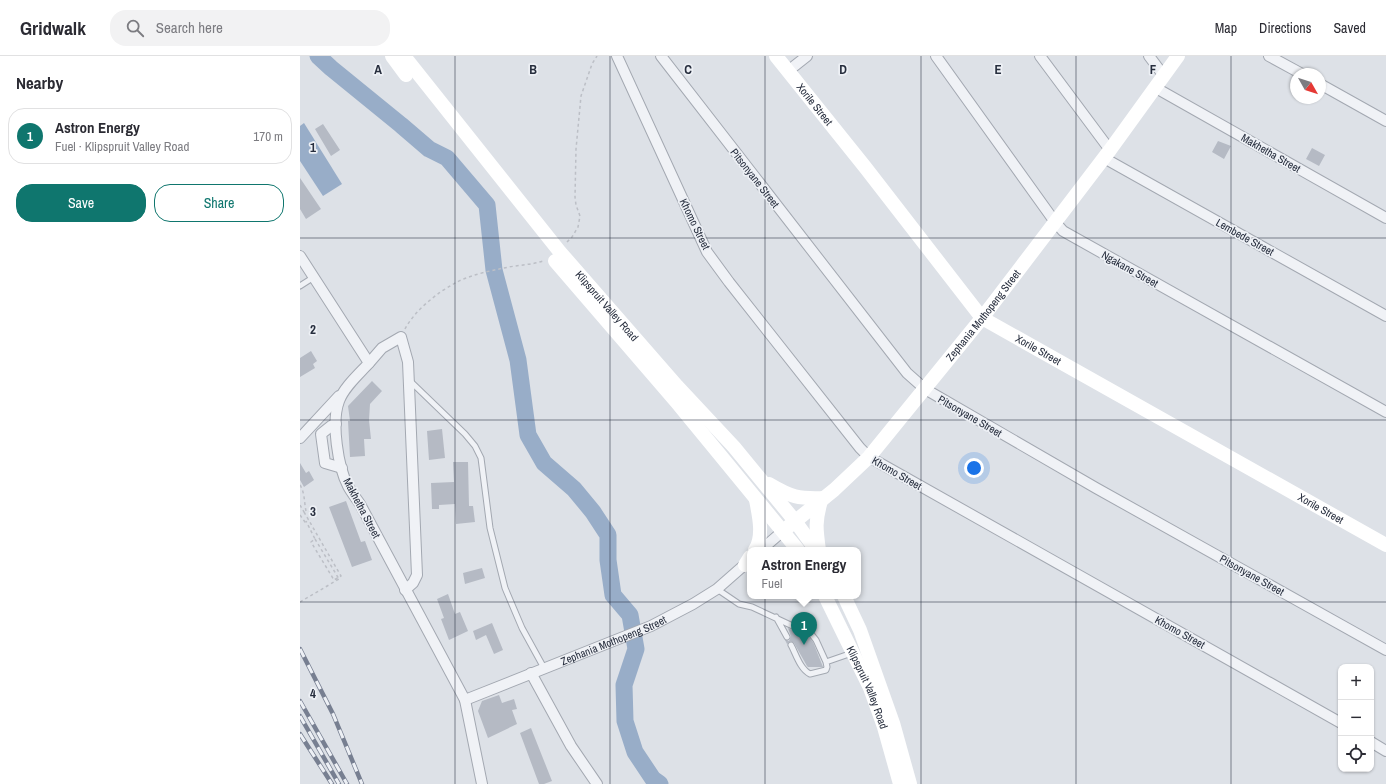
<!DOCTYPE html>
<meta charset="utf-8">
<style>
body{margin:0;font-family:"Archivo Narrow",sans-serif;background:#f2f2f3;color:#2b2b33}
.controls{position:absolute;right:12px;bottom:12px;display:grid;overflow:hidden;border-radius:8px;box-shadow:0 1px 3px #0004}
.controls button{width:36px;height:36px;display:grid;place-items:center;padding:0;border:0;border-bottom:1px solid #e1e1e2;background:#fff;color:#2b2b33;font:20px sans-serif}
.compass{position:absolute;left:990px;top:12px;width:36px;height:36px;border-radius:50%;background:#fff;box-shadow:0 1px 3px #0004;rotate:129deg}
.you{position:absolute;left:674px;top:412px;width:14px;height:14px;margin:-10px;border:3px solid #fff;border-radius:50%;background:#1a73e8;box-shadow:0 0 0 6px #1a73e833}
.badge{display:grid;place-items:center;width:26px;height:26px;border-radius:50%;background:#0f766e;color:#fff;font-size:13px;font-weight:700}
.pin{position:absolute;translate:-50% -33px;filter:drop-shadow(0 1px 2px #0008)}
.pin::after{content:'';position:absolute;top:21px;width:14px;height:12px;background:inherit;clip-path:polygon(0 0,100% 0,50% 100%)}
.popup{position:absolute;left:447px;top:491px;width:114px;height:52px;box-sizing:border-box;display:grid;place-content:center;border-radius:8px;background:#fff;filter:drop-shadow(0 1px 3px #0005);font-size:13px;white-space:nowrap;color:#7c7c81}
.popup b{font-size:15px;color:#2b2b33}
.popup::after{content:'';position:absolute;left:50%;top:100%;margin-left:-8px;border:8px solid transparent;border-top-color:#fff}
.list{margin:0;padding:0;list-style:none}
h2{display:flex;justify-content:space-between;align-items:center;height:52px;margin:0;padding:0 16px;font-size:17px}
h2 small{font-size:13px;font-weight:400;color:#7c7c81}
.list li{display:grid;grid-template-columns:26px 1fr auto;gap:12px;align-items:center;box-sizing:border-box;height:56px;margin:0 8px 8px;padding:0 8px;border:1px solid #e1e1e2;border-radius:16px}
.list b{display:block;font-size:15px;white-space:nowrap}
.list p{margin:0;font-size:13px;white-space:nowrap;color:#7c7c81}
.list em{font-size:13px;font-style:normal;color:#7c7c81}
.actions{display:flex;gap:8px;padding:12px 16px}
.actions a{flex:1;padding:9px 0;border:1px solid #0f766e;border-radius:16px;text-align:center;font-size:14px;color:#0f766e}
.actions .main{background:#0f766e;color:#fff}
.icon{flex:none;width:22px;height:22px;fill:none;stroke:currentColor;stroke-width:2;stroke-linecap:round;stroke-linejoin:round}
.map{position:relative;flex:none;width:1086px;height:728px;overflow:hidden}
header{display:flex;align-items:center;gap:24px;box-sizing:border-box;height:56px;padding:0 20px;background:#fff;border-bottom:1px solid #e1e1e2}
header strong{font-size:19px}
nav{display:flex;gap:22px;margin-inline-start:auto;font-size:14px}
.search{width:280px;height:36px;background:#f2f2f3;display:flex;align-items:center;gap:10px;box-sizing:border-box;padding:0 14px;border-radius:16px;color:#7c7c81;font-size:15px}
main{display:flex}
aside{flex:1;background:#fff}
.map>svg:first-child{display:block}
</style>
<header>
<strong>Gridwalk</strong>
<div class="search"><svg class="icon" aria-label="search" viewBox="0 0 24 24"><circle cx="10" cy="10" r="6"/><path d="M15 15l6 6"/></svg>Search here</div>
<nav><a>Map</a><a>Directions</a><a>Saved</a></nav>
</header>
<main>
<aside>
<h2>Nearby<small></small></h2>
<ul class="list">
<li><span class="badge">1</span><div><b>Astron Energy</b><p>Fuel · Klipspruit Valley Road</p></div><em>170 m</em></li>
</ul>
<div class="actions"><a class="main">Save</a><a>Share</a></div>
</aside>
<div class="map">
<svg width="1086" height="728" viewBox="0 0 1086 728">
<rect width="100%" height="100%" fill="#dde1e7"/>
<path fill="#98adc8" d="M4,67L42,128L23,140L0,105V70Z"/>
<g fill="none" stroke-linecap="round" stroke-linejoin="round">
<path stroke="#98adc8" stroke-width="17" d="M18,0L31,12L101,69L129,93L147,102L187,149L194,214L218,304L228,379L244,407L274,433L293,456L308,479V504L313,539L330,559L336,593L324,629L325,665L335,696L353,723L360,728"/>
</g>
<path fill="#b5bac4" d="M23,68L40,94L31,100L15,73Z
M918,85L931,90L924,103L912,96Z
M1012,92L1025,99L1019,110L1006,103Z
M0,122L21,153L6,163L0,153Z
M11,295L17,305L13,308L15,312L0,321V302Z
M72,325L82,335L70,348L69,364L71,383H64L65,400L50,401L48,365H50L48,350Z
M142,373L145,402L129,404L127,375Z
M153,406H168L169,450H173L175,466L156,468L155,448L139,449V453H132L131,427L154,426Z
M0,407L6,417L9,415L14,424L4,431L0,424Z
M46,445L61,486L65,485L72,504L52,511L29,451Z
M182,512L185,522L165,528L163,517Z
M148,538L155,558L160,556L168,575L149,584L141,563L144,562L137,543Z
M192,567L203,594L194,598L186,579L176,584L173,575Z
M488,572L496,576L506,578L513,586L523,611H508L507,610L494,587L491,585L487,588L485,584L489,585L491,581Z
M199,639L202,647L214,643L217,653L212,654L217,668L188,682L178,655L182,645Z
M231,672L252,725L244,728H239L220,677Z"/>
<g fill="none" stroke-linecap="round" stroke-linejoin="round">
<g stroke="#a3a8b1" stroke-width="7">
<path id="lane" d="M0,230L14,221
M109,324L165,378L175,390L181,402L190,472L205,532L222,572L244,612
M417,533L439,548L452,551L497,572L508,574L516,584L526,606L552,597
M476,561L487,581
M491,589C496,598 500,613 510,618L526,614L527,611L526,606"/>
</g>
<g stroke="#a3a8b1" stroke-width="12">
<g id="street">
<path d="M317,0L407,196L429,226L560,392L569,401L1041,667"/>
<path d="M361,0L607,317L625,333L796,432L1086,594"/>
<path d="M636,0L755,166L763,175L1086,356"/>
<path d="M740,0L810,94"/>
<path d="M849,0L864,20"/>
<path d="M969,0L1002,18"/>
<path d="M488,15L507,0"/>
<path d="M1020,28L1086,65"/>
<path d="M856,32L1086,162"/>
<path d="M804,102L1086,260"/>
<path d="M0,200L69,307C59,318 44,331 39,345C31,366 38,411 48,430C51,436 56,442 60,448L165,644L182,728"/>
<path d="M69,307L82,292L101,281L108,306L117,519L113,527L105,534"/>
<path d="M36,368L31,370L21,378L25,407L42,412"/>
<path d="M0,382L39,340"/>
<path d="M461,494L483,475"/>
<path d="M231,617L271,690L297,728"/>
<path id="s1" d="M165,644L351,570L393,548L417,533L450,504"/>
<path d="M1071,686L1086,695"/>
</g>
</g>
<path stroke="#bcbfc6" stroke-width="1.5" stroke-dasharray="3 3" stroke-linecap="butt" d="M267,186L272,181L278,171L280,160L276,149L275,141L276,93L281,40L292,8L297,0
M105,273C115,254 138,236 157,226C171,219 189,215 204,212C217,209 231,209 243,205
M0,429C5,437 4,446 6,455
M0,449L4,456
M4,456L41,520L34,524L11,486L15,483L6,465
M0,459L5,466L8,464
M0,546L39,523"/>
<use href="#lane" stroke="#f0f2f6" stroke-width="5"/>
<use href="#street" stroke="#f0f2f6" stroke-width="10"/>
<g stroke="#fff" stroke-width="14">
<path d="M92,0L106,19"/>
<path id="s2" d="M104,0L260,196L377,330L434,391L495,465L516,494"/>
<path id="s3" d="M476,0L565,111L682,262L1086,489"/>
<path d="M255,205L379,349L498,494"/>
<path d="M469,428C491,441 498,443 524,442"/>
<path id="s4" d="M488,471L534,434L569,401L682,262L810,94L878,0"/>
<path d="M455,494C464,480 459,460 456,444"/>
<path d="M519,494C516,473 515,465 521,445"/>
<path d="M445,509L450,501"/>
<path id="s5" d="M525,540L570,632L584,671L600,728"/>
<path d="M544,540L560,574L593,667L610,728"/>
</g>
<g stroke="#777f91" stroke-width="4.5">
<path id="rail" d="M0,593L33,658L62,728
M0,645L47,728
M0,660L39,728
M0,678L32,728"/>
</g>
<use href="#rail" stroke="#edf0f5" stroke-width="3" stroke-dasharray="9" stroke-linecap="butt"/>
<path stroke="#bcbfc6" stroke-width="1.5" stroke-dasharray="3 3" stroke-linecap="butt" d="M15,483L39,523"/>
</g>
<path fill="none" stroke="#272e3e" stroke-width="1" stroke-opacity="0.55" d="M155,0V728M310,0V728M465,0V728M621,0V728M776,0V728M931,0V728M0,182H1086M0,364H1086M0,546H1086"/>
<g text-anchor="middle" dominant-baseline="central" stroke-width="3.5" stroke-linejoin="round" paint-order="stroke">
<g font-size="11" fill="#272e3e" stroke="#edf0f5">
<text stroke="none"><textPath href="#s3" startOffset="62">Xorile Street</textPath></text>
<text transform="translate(971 97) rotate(30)">Makhetha Street</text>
<text transform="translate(455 122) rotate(52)">Pitsonyane Street</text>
<text transform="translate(395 168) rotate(64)">Khomo Street</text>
<text transform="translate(945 181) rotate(29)">Lembede Street</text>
<text transform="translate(830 213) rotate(29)">Ngakane Street</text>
<text stroke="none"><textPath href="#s2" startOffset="322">Klipspruit Valley Road</textPath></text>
<text stroke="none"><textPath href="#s4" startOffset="289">Zephania Mothopeng Street</textPath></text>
<text stroke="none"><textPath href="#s3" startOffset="398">Xorile Street</textPath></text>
<text transform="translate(670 360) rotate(30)">Pitsonyane Street</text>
<text transform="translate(597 417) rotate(30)">Khomo Street</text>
<text transform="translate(62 452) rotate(62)">Makhetha Street</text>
<text stroke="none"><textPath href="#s3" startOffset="722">Xorile Street</textPath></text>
<text transform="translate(952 519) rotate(29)">Pitsonyane Street</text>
<text transform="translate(880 576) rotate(29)">Khomo Street</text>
<text stroke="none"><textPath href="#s1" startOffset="160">Zephania Mothopeng Street</textPath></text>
<text stroke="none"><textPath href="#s5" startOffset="101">Klipspruit Valley Road</textPath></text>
</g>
</g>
<g font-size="13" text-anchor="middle" font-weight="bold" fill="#272e3e" stroke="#edf0f5" stroke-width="3.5" stroke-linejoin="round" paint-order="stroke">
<text x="78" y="18">A</text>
<text x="233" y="18">B</text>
<text x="388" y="18">C</text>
<text x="543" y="18">D</text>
<text x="698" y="18">E</text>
<text x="853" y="18">F</text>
<text x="13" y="96">1</text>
<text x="13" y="278">2</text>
<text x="13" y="460">3</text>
<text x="13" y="642">4</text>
</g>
</svg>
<div class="controls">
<button>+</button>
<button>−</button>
<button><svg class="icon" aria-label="locate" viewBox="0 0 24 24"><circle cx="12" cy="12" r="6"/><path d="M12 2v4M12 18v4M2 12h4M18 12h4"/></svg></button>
</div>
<svg class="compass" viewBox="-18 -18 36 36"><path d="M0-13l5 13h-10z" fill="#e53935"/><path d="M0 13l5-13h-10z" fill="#7c7c81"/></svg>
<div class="you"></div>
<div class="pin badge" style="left:504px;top:589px">1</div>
<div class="popup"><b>Astron Energy</b>Fuel</div>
</div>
</main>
